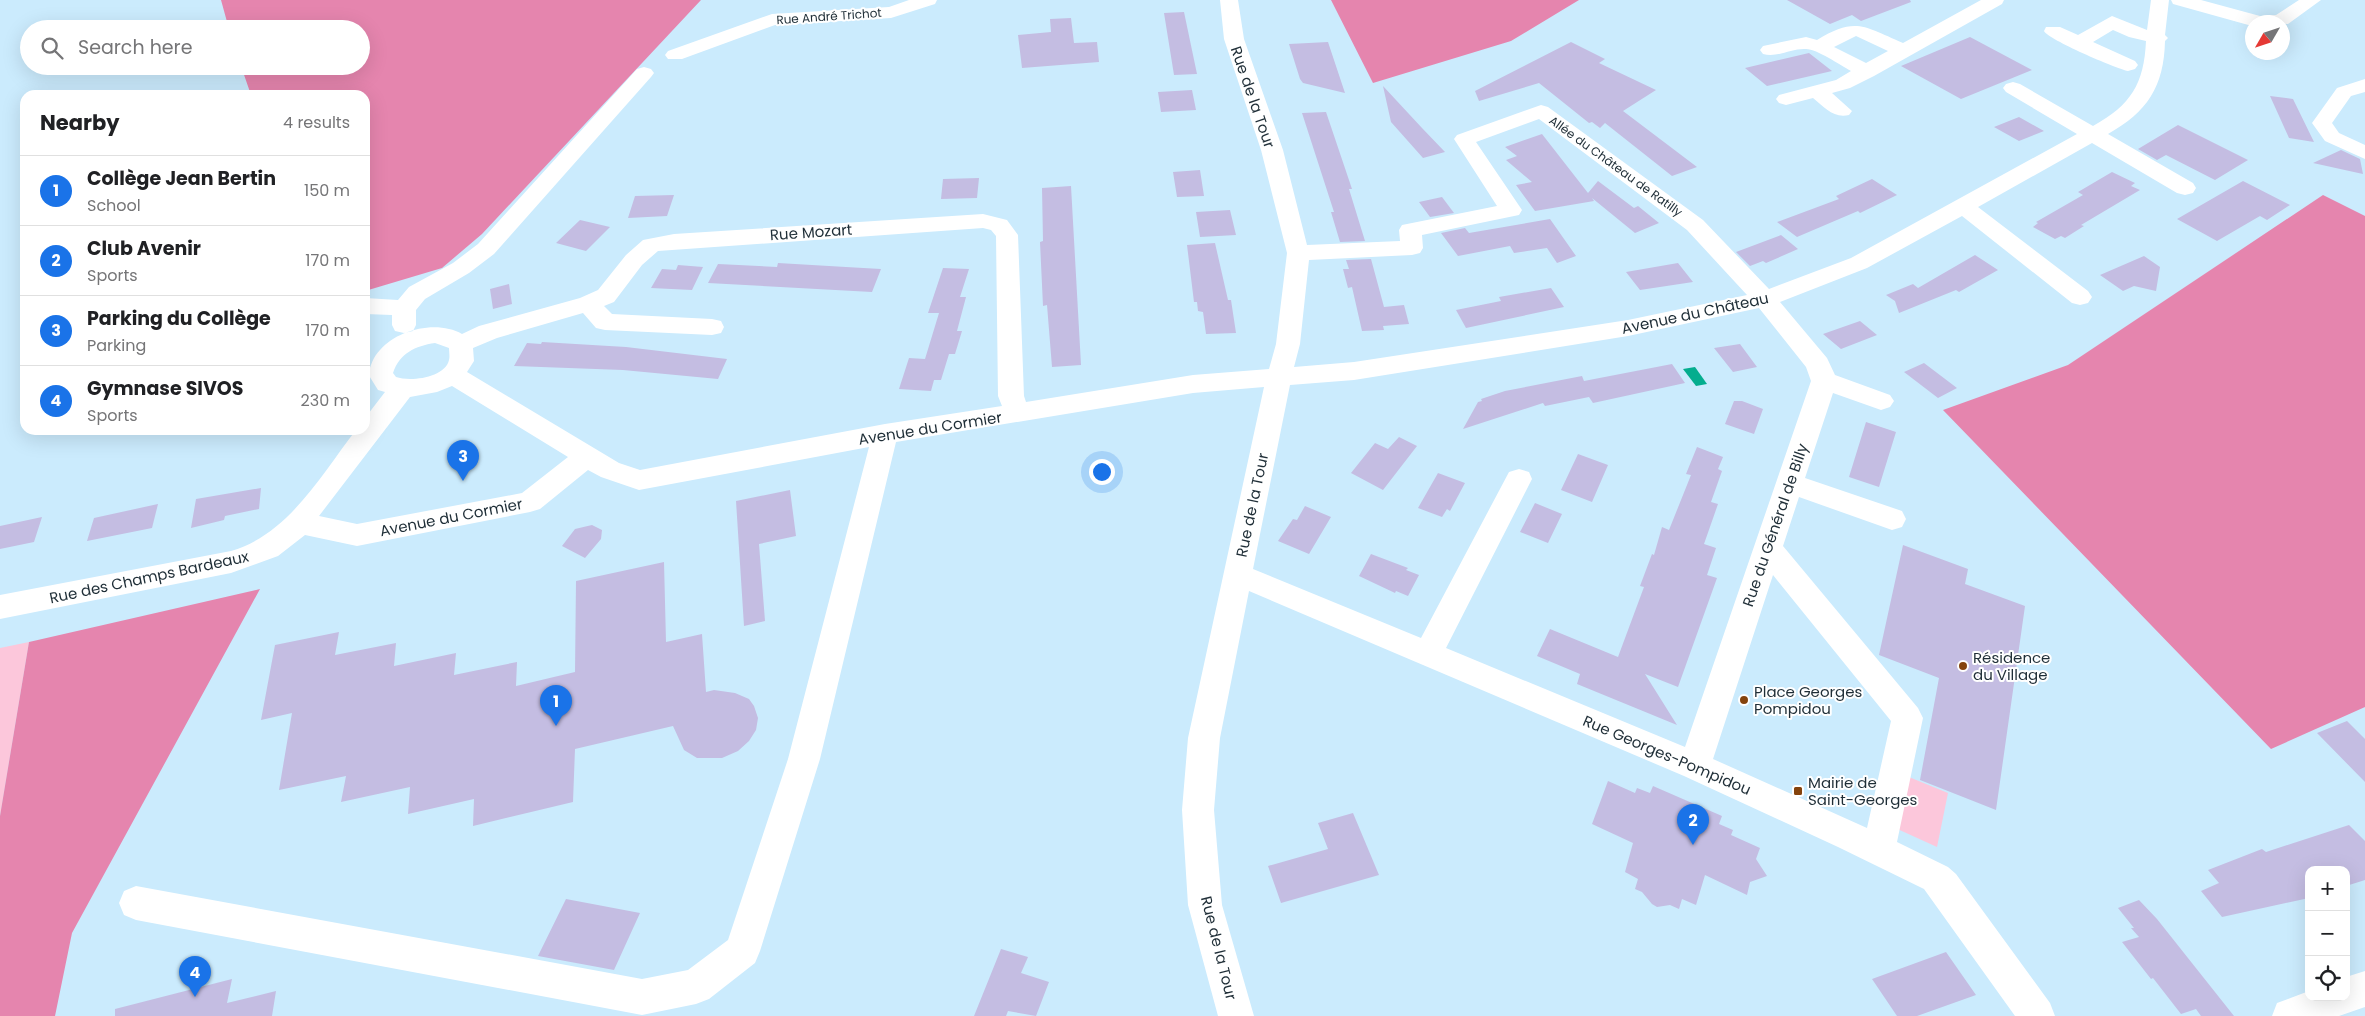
<!DOCTYPE html>
<meta charset="utf-8">
<style>
body{margin:0;font-family:Poppins,sans-serif;background:#f6f6f6;color:#202124}
.controls{position:absolute;right:15px;bottom:15px;display:grid;overflow:hidden;border-radius:10px;box-shadow:0 5px 20px #0002}
.controls button{width:45px;height:45px;display:grid;place-items:center;padding:0;border:0;border-bottom:1px solid #e0e0e0;background:#fff;color:#202124;font:25px sans-serif}
.compass{position:absolute;left:2245px;top:15px;width:45px;height:45px;border-radius:50%;background:#fff;box-shadow:0 5px 20px #0002;rotate:231deg}
.you{position:absolute;left:1101px;top:471px;width:18px;height:18px;margin:-12px;border:4px solid #fff;border-radius:50%;background:#1a73e8;box-shadow:0 0 0 8px #1a73e833}
.badge{display:grid;place-items:center;width:32px;height:32px;border-radius:50%;background:#1a73e8;color:#fff;font-size:16px;font-weight:700}
.pin{position:absolute;translate:-50% -41px;filter:drop-shadow(0 1px 2px #0008)}
.pin::after{content:'';position:absolute;top:26px;width:18px;height:15px;background:inherit;clip-path:polygon(0 0,100% 0,50% 100%)}
.list{margin:0;padding:0;list-style:none}
h2{display:flex;justify-content:space-between;align-items:center;height:65px;margin:0;padding:0 20px;font-size:21px}
h2 small{font-size:16px;font-weight:400;color:#757577}
.list li{display:grid;grid-template-columns:32px 1fr auto;gap:15px;align-items:center;box-sizing:border-box;height:70px;padding:0 20px;border-top:1px solid #e0e0e0}
.list b{display:block;font-size:19px;white-space:nowrap}
.list p{margin:0;font-size:16px;white-space:nowrap;color:#757577}
.list em{font-size:16px;font-style:normal;color:#757577}
.icon{flex:none;width:28px;height:28px;fill:none;stroke:currentColor;stroke-width:2;stroke-linecap:round;stroke-linejoin:round}
.map{position:relative;flex:none;width:2365px;height:1016px;overflow:hidden}
.search{position:absolute;background:#fff;box-shadow:0 5px 20px #0002;left:20px;top:20px;width:350px;height:55px;display:flex;align-items:center;gap:12px;box-sizing:border-box;padding:0 18px;border-radius:28px;color:#757577;font-size:19px}
.panel{position:absolute;background:#fff;box-shadow:0 5px 20px #0002;left:20px;top:90px;width:350px;height:345px;border-radius:15px}
.map>svg:first-child{display:block}
</style>
<div class="map">
<svg width="2365" height="1016" viewBox="0 0 2365 1016">
<rect width="100%" height="100%" fill="#cbebfd"/>
<path fill="#fcc7db" d="M29,642L0,816V648Z
M1904,775L1948,793L1937,847L1893,827Z"/>
<path fill="#e585ae" d="M221,0H701L482,234L442,268L365,291V95H251L241,66H361V29H229Z
M1331,0H1579L1511,41L1373,83Z
M2323,195L2365,216V707L2271,749L1943,410L2068,365Z
M260,589L72,933L55,1016H0V816L29,642Z"/>
<path fill="#04ad8e" d="M1695,367L1707,384L1696,386L1683,369Z"/>
<path fill="#c4bde2" d="M1787,0H1910L1911,2L1861,21L1852,15L1830,24Z
M1184,12L1197,74L1174,75L1164,13Z
M1071,18L1074,43L1097,42L1099,62L1022,68L1018,35L1051,32L1050,19Z
M1970,37L2032,70L1961,99L1901,66Z
M1328,42L1345,93L1303,83L1300,79L1289,44Z
M1571,42L1605,59L1599,63L1656,90L1623,111L1697,167L1672,176L1605,123L1600,128L1592,122L1589,123L1539,83L1479,101L1475,91Z
M1809,53L1832,71L1767,86L1745,68Z
M1383,86L1422,128L1445,152L1423,158L1391,122Z
M1192,90L1196,110L1161,112L1158,92Z
M2270,96L2293,99L2314,142L2289,138Z
M1326,112L1352,189H1349L1365,241L1340,242L1331,212H1334L1302,113Z
M2019,117L2044,131L2019,141L1994,127Z
M2178,125L2248,160L2215,180L2166,155L2157,160L2138,149Z
M1542,134L1588,193L1598,181L1634,208L1638,206L1659,223L1635,233L1592,198L1594,201L1535,211L1516,185L1532,182L1506,160L1517,156L1505,147Z
M2341,150L2360,159L2363,174L2313,163Z
M1200,170L1204,196L1177,197L1173,172Z
M2112,172L2135,183L2131,186L2140,190L2081,225L2084,226L2065,238L2061,236L2055,239L2033,227L2038,223L2036,222L2083,195L2078,192Z
M979,178L977,198L941,199L943,179Z
M1872,179L1897,195L1860,213L1858,211L1797,237L1777,222L1839,199L1836,196Z
M2243,181L2290,205L2267,220L2260,216L2217,241L2177,219Z
M1071,186L1081,365L1052,367L1047,305L1043,306L1040,242L1043,241L1042,188Z
M674,195L667,216L628,218L635,196Z
M1442,197L1454,213L1430,217L1419,202Z
M1230,210L1236,235L1200,237L1196,212Z
M1550,219L1576,256L1557,263L1547,248L1514,253L1510,246L1458,256L1441,233L1465,228L1469,233Z
M580,220L610,227L586,251L556,243Z
M1781,235L1798,249L1766,263L1763,261L1750,266L1736,252Z
M1215,243L1228,300H1231L1236,333L1206,334L1203,312L1198,311L1197,302H1194L1187,245Z
M1975,255L1998,270L1959,292L1956,290L1899,313L1895,301L1886,295L1913,284L1918,288Z
M2144,256L2160,267L2156,291L2134,286L2123,291L2100,275Z
M1371,259L1384,307L1404,305L1409,324L1383,326L1384,330L1362,331L1352,287L1348,288L1343,269H1349L1346,260Z
M778,263L846,267L881,269L872,292L708,283L718,264L777,267Z
M1678,263L1693,282L1640,290L1626,272Z
M678,265L703,267L692,290L651,288L662,269L676,270Z
M943,268L969,269L960,297H966L957,331H962L955,354H949L941,380H934L931,391L899,389L909,358L925,359L939,313H928Z
M509,284L512,304L493,309L490,289Z
M1551,288L1564,307L1466,328L1456,310L1501,301L1499,297Z
M1860,321L1877,335L1841,349L1823,334Z
M542,342L626,347L727,359L718,379L623,370L514,366L527,343L541,344Z
M1740,344L1757,367L1733,372L1714,348Z
M1924,363L1957,388L1938,398L1904,372Z
M1672,364L1685,383L1593,403L1589,397L1545,406L1543,403L1463,429L1478,402L1482,401L1481,399L1505,391L1582,376L1584,381Z
M1734,401H1742L1763,409L1754,434L1725,424Z
M1866,422L1896,432L1879,487L1849,477Z
M1399,437L1417,446L1383,490L1351,473L1375,443L1388,449Z
M1697,447L1723,457L1718,469L1722,471L1711,502L1718,504L1704,544L1716,548L1707,575L1717,578L1678,687L1645,674L1677,725L1577,684L1580,674L1537,656L1550,629L1618,657L1644,587L1640,586L1652,554L1654,555L1662,527L1669,530L1691,475L1686,474Z
M1578,454L1608,465L1592,502L1561,490Z
M1438,473L1465,483L1450,511L1447,509L1442,517L1418,508Z
M261,488L259,509L225,516L224,520L191,528L196,499Z
M790,490L796,536L759,544L765,621L744,626L736,501Z
M1535,503L1562,514L1548,543L1520,532Z
M158,504L152,528L87,541L94,518Z
M1305,506L1331,517L1309,554L1278,541L1293,519L1297,520Z
M42,517L34,542L0,549V526Z
M592,525L602,530L601,539L585,558L562,546L575,529Z
M1903,545L1968,569L1965,584L2025,606L1996,810L1920,780L1939,678L1879,655Z
M1371,554L1408,568L1406,570L1419,575L1408,596L1396,591L1395,593L1359,576Z
M664,562L666,642L702,634L706,692L714,690L735,693L749,699L754,706L758,718L756,730L749,741L738,751L722,758H697L684,750L673,726L575,749L573,802L473,826L474,799L408,814L410,787L341,802L346,776L279,790L292,713L261,720L275,645L339,632L335,655L396,643L394,666L456,653L454,675L517,662L516,686L575,672L576,581Z
M2347,721L2365,739V782L2317,733Z
M1608,781L1635,793L1637,788L1650,793L1653,786L1722,816L1719,824L1733,830L1731,835L1760,848L1756,859L1767,876L1750,882L1747,895L1705,875L1696,905L1682,899L1679,909L1670,905L1657,907L1652,904L1642,892L1635,889L1638,879L1625,872L1633,843L1592,824Z
M1353,813L1379,875L1281,903L1268,866L1328,849L1318,823Z
M2349,825L2365,841V880L2346,886V870H2309V898L2222,917L2201,891L2219,883L2208,870L2262,849L2266,852Z
M566,899L640,913L614,970L538,956Z
M2139,900L2157,919L2234,1016H2201L2196,1009L2181,1014L2153,978L2151,979L2122,942L2139,937L2131,928H2134L2118,908Z
M1001,949L1028,957L1021,973L1049,982L1036,1016L1008,1011L1006,1016H974Z
M1946,952L1976,995L1917,1016H1897L1872,979Z
M232,979L227,1003L276,991L272,1016H115V1009Z"/>
<g fill="none" stroke-linecap="round" stroke-linejoin="round">
<path fill="#fff" fill-rule="evenodd" d="M909,0H937L935,4L891,18L775,25L682,59H668L665,55L668,51L772,14L889,7Z
M1220,0H1238L1244,39L1283,150L1307,245L1400,241L1399,230L1402,225L1497,206L1454,139L1457,135L1541,105L1548,107L1703,220L1769,289L1851,258L2077,134L2006,92L2003,88L2006,84L2013,82L2020,84L2093,126C2131,105 2144,84 2146,41L2129,37L2113,30L2093,42L2135,61L2138,65L2135,69L2128,71C2115,68 2049,40 2044,31L2046,27H2060L2078,35L2112,16L2147,30L2151,0H2169L2165,35L2168,38L2165,41C2164,87 2147,112 2108,134L2193,183L2196,188L2193,193L2185,195L2177,193L2092,143L1978,207L2088,291L2092,297L2088,303L2080,305L2072,303L1962,216L1867,268L1780,302L1827,358L1835,375L1890,395L1894,401L1890,407L1881,410L1833,393L1805,478L1902,511L1906,519L1902,527L1892,530L1799,497L1783,546L1918,708L1923,718L1897,842L1948,867L1956,874L2050,1003L2055,1016H2015L1924,889L1838,847L1684,776L1249,591L1220,738L1214,810L1222,905L1254,1016H1218L1188,905L1182,810L1188,738L1264,387L1193,393L896,442L820,759L760,951L755,963L709,999L696,1004L642,1015L136,920L124,915L119,903L124,891L136,886L642,979L688,970L728,940L788,759L869,447L639,490L601,477L588,470L540,509L530,512L357,546L305,535L278,556L231,573L0,619V595L231,551C289,534 321,475 356,430H365V418L385,392L378,390L368,374C371,365 373,357 380,350C398,329 438,320 462,334L479,326L580,298L598,290L626,255L643,240L674,234L983,214L1007,220L1018,235L1024,396L1026,402L1193,375L1269,369L1276,344L1287,253L1261,150L1224,39ZM1539,119L1687,230L1747,295L1628,320L1354,362L1294,367L1300,344L1309,260L1412,255L1420,253L1423,248L1422,235L1519,215L1522,210L1476,142ZM983,228L991,230L996,236L998,396L1002,406L885,424L640,470L619,463L467,372L474,361L473,348L497,338L583,313L596,328L605,330L712,335L721,333L724,327L721,321L712,319L612,314L604,306L614,302L642,265L658,251ZM1759,308L1806,367L1811,381L1685,747L1446,648L1532,479L1529,472L1519,469L1509,472L1421,638L1253,569L1290,385L1354,380L1628,336ZM435,343L449,348C449,351 450,357 449,360C445,378 410,382 396,377L393,373C400,353 415,346 435,343ZM452,386L568,457L522,493L357,524L319,516L410,397L437,392ZM1773,575L1891,721L1867,828L1713,759Z
M1981,0H2004L2002,4L1874,76L1850,88L1832,93L1852,111L1849,115C1834,119 1824,107 1813,98L1786,105L1779,103L1776,99L1779,95L1836,80L1851,71C1840,65 1817,49 1806,49C1791,48 1778,58 1763,54L1760,50L1763,46L1806,37L1817,40C1856,16 1865,27 1903,43ZM1856,36L1888,51L1866,63L1834,47Z
M2171,0H2201L2260,16L2276,15L2299,0H2321L2288,24L2252,22V26L2173,4Z
M644,67L651,69L654,73L651,77L494,254L469,273L425,299L416,310V325L413,331L404,333L395,331L392,325V315L365,314V298L398,300L409,287L453,263L478,244L637,69Z
M2365,79V92L2351,96L2332,123L2339,133L2365,145V159L2325,141L2312,123L2337,88Z
M2365,971V1007L2339,1016H2272L2277,1003L2309,991V997H2346V977Z"/>
</g>
<g fill="#84430d" stroke="#fff" stroke-width="2">
<circle cx="1963" cy="666" r="5"/>
<circle cx="1744" cy="700" r="5"/>
<rect x="1793" y="786" width="10" height="10" rx="2.5"/>
</g>
<g text-anchor="middle" dominant-baseline="central" stroke-width="4" stroke-linejoin="round" paint-order="stroke">
<g font-size="12" fill="#1f2e37" stroke="#fff">
<text transform="translate(829 16) rotate(-4)">Rue André Trichot</text>
<text transform="translate(1616 166) rotate(36)">Allée du Château de Ratilly</text>
</g>
<g font-size="15" fill="#1f2e37" stroke="#fff">
<text transform="translate(1253 97) rotate(71)">Rue de la Tour</text>
<text transform="translate(811 232) rotate(-4)">Rue Mozart</text>
<text transform="translate(1695 313) rotate(-12)">Avenue du Château</text>
<text transform="translate(930 428) rotate(-9)">Avenue du Cormier</text>
<text transform="translate(1252 505) rotate(-78)">Rue de la Tour</text>
<text transform="translate(451 517) rotate(-11)">Avenue du Cormier</text>
<text transform="translate(1775 525) rotate(-71)">Rue du Général de Billy</text>
<text transform="translate(149 577) rotate(-12)">Rue des Champs Bardeaux</text>
<text transform="translate(1667 755) rotate(23)">Rue Georges-Pompidou</text>
<text transform="translate(1219 948) rotate(76)">Rue de la Tour</text>
</g>
<g font-size="15" fill="#1f2e37" stroke="#fff" text-anchor="start">
<text x="1973" y="657">Résidence<tspan x="1973" dy="17">du Village</tspan></text>
<text x="1754" y="691">Place Georges<tspan x="1754" dy="17">Pompidou</tspan></text>
<text x="1808" y="782">Mairie de<tspan x="1808" dy="17">Saint-Georges</tspan></text>
</g>
</g>
</svg>
<div class="controls">
<button>+</button>
<button>−</button>
<button><svg class="icon" aria-label="locate" viewBox="0 0 24 24"><circle cx="12" cy="12" r="6"/><path d="M12 2v4M12 18v4M2 12h4M18 12h4"/></svg></button>
</div>
<svg class="compass" viewBox="-18 -18 36 36"><path d="M0-13l5 13h-10z" fill="#e53935"/><path d="M0 13l5-13h-10z" fill="#757577"/></svg>
<div class="you"></div>
<div class="pin badge" style="left:556px;top:726px">1</div>
<div class="pin badge" style="left:1693px;top:845px">2</div>
<div class="pin badge" style="left:463px;top:481px">3</div>
<div class="pin badge" style="left:195px;top:997px">4</div>
<div class="search"><svg class="icon" aria-label="search" viewBox="0 0 24 24"><circle cx="10" cy="10" r="6"/><path d="M15 15l6 6"/></svg>Search here</div>
<section class="panel">
<h2>Nearby<small>4 results</small></h2>
<ul class="list">
<li><span class="badge">1</span><div><b>Collège Jean Bertin</b><p>School</p></div><em>150 m</em></li>
<li><span class="badge">2</span><div><b>Club Avenir</b><p>Sports</p></div><em>170 m</em></li>
<li><span class="badge">3</span><div><b>Parking du Collège</b><p>Parking</p></div><em>170 m</em></li>
<li><span class="badge">4</span><div><b>Gymnase SIVOS</b><p>Sports</p></div><em>230 m</em></li>
</ul>
</section>
</div>
